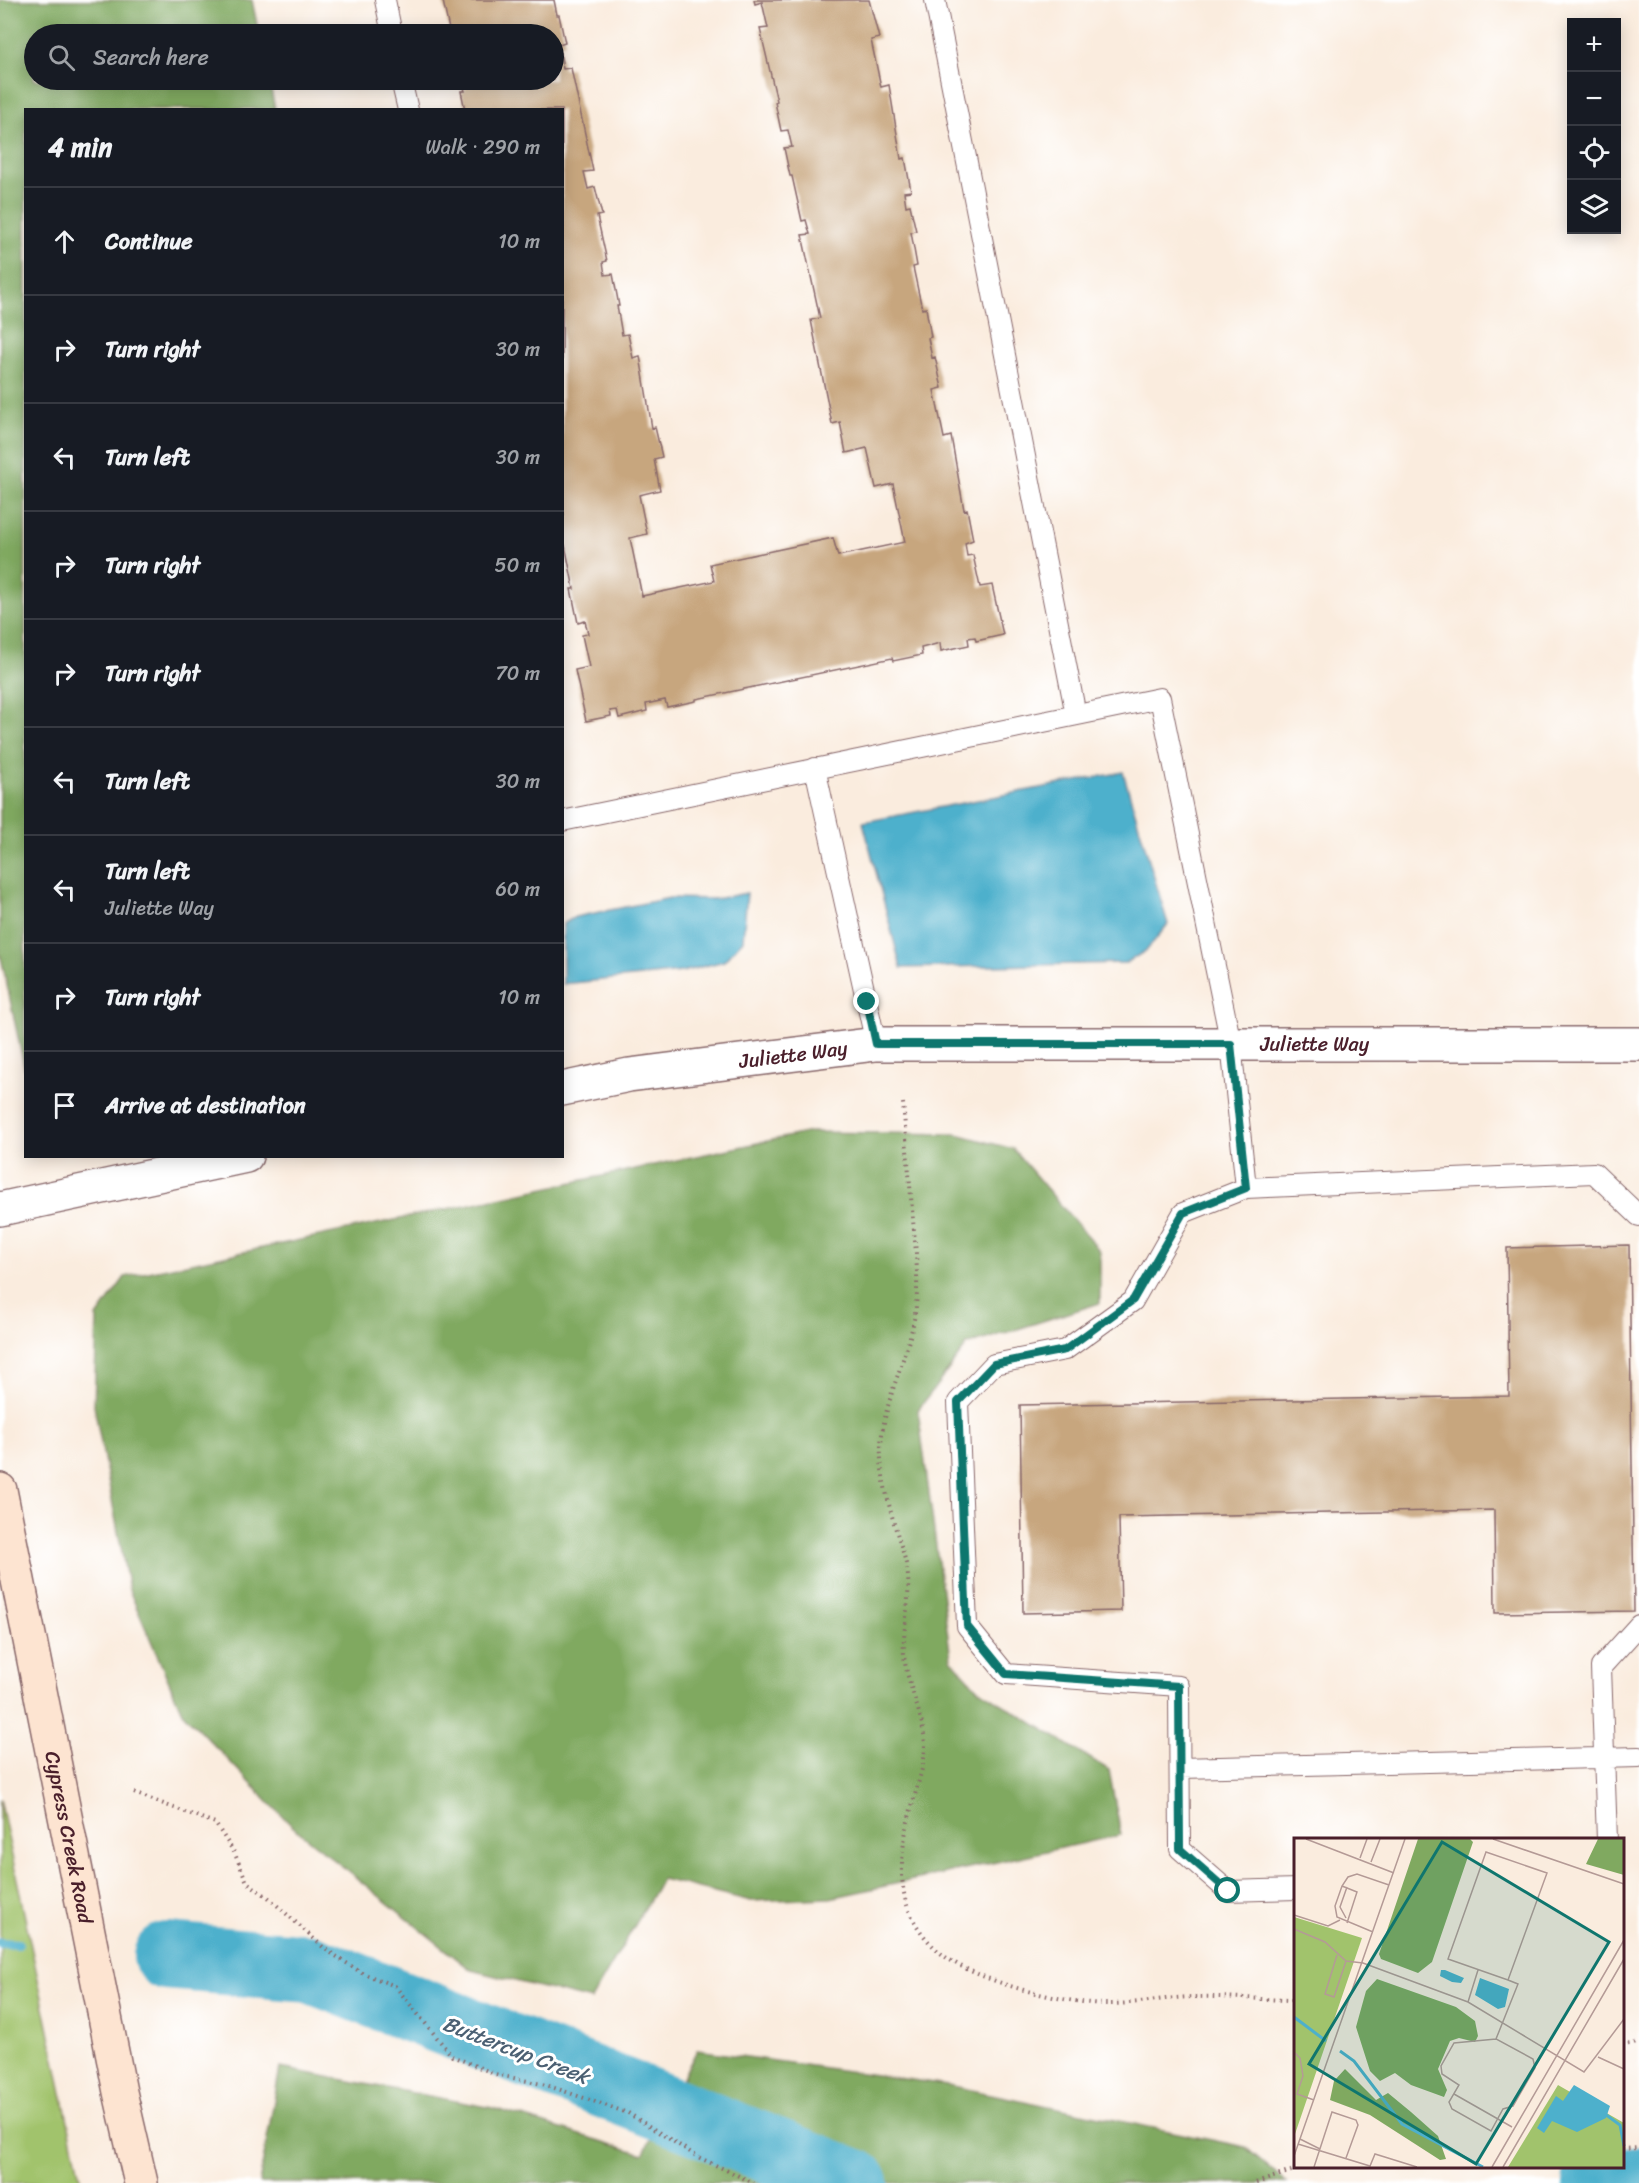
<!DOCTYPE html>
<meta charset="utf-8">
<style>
body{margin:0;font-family:Sriracha,sans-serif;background:#20242c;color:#f1f3f6}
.controls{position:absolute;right:18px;top:18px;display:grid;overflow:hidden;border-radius:0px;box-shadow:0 3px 15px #0003}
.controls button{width:54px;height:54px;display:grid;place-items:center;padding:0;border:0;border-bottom:2px solid #363941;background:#171b24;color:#f1f3f6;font:30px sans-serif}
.stop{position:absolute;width:18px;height:18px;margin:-14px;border:4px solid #0f766e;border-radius:50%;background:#fff}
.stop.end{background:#0f766e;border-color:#fff;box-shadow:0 2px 6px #0008}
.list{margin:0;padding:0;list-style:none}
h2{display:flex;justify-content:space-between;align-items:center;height:78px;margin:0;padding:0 24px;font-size:26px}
h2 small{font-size:20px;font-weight:400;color:#9ea1a6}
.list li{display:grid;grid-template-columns:39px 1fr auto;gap:18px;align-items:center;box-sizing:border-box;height:108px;padding:0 24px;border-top:2px solid #363941}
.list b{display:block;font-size:22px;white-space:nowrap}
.list p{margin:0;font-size:20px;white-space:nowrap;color:#9ea1a6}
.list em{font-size:20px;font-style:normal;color:#9ea1a6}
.icon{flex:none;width:33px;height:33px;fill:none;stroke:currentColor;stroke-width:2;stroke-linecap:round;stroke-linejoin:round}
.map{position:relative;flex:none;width:1639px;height:2183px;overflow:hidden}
.search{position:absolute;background:#171b24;box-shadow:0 3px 15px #0003;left:24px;top:24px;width:540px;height:66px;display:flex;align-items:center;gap:15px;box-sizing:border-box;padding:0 21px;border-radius:33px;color:#9ea1a6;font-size:22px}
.panel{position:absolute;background:#171b24;box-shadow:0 3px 15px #0003;left:24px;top:108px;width:540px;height:1050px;border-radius:0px}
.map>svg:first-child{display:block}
</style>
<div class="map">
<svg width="1639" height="2183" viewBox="0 0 1639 2183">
<rect width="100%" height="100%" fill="#fff"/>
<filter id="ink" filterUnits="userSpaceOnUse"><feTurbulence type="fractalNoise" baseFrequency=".0167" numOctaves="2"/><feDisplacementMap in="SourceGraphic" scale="12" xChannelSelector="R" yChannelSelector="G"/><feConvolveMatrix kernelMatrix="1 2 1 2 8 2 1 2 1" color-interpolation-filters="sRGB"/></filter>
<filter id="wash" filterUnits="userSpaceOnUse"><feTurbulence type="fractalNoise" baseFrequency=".008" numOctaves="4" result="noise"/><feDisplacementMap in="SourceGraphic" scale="24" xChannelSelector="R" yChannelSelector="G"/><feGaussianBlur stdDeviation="1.35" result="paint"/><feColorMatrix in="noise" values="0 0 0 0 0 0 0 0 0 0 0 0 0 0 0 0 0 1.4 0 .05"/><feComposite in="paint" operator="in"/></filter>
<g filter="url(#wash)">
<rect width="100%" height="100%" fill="#faecde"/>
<path fill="#a1c36c" stroke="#76714c" stroke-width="1.5" d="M0,1799L81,2183H0Z"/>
<path fill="#80a960" stroke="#656446" stroke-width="1.5" d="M0,0H252L259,34H34V80H269L275,109L26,110L25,1070L0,953Z
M810,1132L957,1134L1013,1149L1100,1251V1303L967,1345L918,1410L951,1659L978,1689L1109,1770L1121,1835L830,1898L751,1901L662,1879L591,2000L471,1970L292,1826L182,1712L129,1590L94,1406L97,1317L125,1277Z
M697,2050L948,2085L1245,2147L1287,2183H259L280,2068L493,2108L643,2154Z"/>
<path fill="#4db0cc" stroke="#4c687c" stroke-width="1.5" d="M1123,772L1168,924L1147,950L1126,963L901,968L863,822Z
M747,893L743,940L724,961L682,972L563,984V924L575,917L670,898L715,899Z"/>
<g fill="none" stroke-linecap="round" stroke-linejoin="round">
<path stroke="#4db0cc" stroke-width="10" d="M0,1943L18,1944"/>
<path stroke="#4db0cc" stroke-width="68" d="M167,1956L308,1968L855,2183
M1596,2183L1639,2181"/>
</g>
<g id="blocks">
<path fill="#c7a67e" d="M446,0H554L557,15H559L565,43L559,45L563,69L571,68L593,171L584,172L588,189L595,187L602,215L597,216L607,261L603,262L605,275L613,274L619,306H617L622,335L628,334L633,358L640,356L652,428L655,427L662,457L654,459L660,490L639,495L647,534L630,538L642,596L714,581L710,564L833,538L838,556L905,542L893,484L876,488L867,448L846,453L840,422L832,424L811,320L820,318L802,235L810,234L806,220L802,221L792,176H790L784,148L792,147L788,130L781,131L775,102L777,101L760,29L768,28L762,2L755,4L754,0H869L879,38L871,40L881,87L889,85L901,159L905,158L911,191L904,192L906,206L910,205L916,231L911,232L917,266L913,267L922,309L926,308L931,337L928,338L932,358L935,357L942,388L934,390L944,438L951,436L964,510L967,509L973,540L965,543L967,556L973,555L980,587L992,585L1003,635L976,641L975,637L968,638L969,645L941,651L940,643L921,648L922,655L893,661L892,658L696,699V701L667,707L665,700L646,704L647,711L619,718L617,710L610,711L611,716L586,721L575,670L589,667L582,635L588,634L585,621L578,623L571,589H574L565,545L562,544V516L564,515L562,506V110H465L461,91H465L462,80H554V34H458V32L450,34L443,1Z
M1629,1245L1634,1611L1495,1613L1494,1510L1119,1517L1121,1611L1023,1613L1020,1405L1509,1396L1507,1248Z"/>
</g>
</g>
<g filter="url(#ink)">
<use href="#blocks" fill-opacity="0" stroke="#88676a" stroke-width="1.5"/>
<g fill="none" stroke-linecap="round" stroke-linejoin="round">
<g stroke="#88676a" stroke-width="22">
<path id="lane" d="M385,0L392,34
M935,0L1076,715
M401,80L408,110
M815,768L876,1044
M562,821L1160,698L1231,1044L1246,1188
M1180,1768L1639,1757
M1607,1840L1601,1667L1639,1625
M1296,1889L1228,1891L1180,1849L1179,1686L1006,1674L967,1626L958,1402L994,1364L1065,1350L1133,1301L1183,1213L1246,1188L1594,1173L1639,1216"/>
</g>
<g stroke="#88676a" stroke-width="36">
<g id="street">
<path id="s1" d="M562,1089L629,1075L876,1044H1639"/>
<path d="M0,1209L246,1156"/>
</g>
</g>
<g stroke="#88676a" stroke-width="36">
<g id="secondary">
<path id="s2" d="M0,1490L120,2092L141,2183"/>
</g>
</g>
<path stroke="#88676a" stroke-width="4" stroke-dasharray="1.5 4.5" stroke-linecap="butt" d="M903,1103C906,1138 909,1173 912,1209C915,1244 920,1279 915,1314C907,1363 878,1410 881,1460C882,1478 891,1515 897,1533C900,1544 905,1556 907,1569C912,1598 902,1626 904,1655C907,1686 924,1715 925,1746C925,1763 919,1779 915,1795C906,1826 898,1861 904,1893C908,1917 924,1940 943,1955C978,1982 1065,2004 1109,2004C1138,2004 1167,1997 1196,1997C1229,1996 1262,2000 1296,2000
M134,1793L215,1823L234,1852L247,1882L268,1897L325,1949L362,1973L395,1986L452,2056L495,2074L546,2085L628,2113L698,2157L754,2183
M1622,2045L1639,2043
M1622,2149L1639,2148
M1256,2183L1306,2166"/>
<use href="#lane" stroke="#fff" stroke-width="20"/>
<use href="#street" stroke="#fff" stroke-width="33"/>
<use href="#secondary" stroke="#fde4d1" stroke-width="33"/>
</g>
</g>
<g fill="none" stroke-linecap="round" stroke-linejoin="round" filter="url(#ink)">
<path stroke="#0f766e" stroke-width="8" d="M867,1002L876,1044H1231L1246,1188L1183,1213L1133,1300L1065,1350L994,1364L958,1402L967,1626L1006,1674L1179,1686L1180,1849L1228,1891"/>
</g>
<g text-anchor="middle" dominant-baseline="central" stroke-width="6" stroke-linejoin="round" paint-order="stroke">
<g font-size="20" fill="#4a1f2b" stroke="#fff">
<text stroke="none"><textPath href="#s1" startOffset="756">Juliette Way</textPath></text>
<text stroke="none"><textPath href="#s1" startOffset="234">Juliette Way</textPath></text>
<text stroke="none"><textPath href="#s2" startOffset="354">Cypress Creek Road</textPath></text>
</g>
<g font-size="21" font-style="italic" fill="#4b6073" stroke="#fff">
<text transform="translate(516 2050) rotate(21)">Buttercup Creek</text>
</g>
</g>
<g transform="translate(1294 1838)">
<rect width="330" height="330" fill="#faecde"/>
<path d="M0,79L68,100L0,299ZM264,247L330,285V329H214Z" fill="#a1c36c"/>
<path d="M124,1H176L179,4L138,124L124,135L87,121L85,116ZM304,1H330V37L292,26ZM83,141L162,169L181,183L184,198L181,204L165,200L156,203L144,231L153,252L150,259L117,247L101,235L86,243L76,233L62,189L72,153ZM51,231L82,262L94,255L117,274L144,298L152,321L146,322L76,277L36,262L40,243Z" fill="#80a960"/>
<path d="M147,132H151L170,140L167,145L158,144L146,138ZM186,140L215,151L211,169L204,171L181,157ZM280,247L316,268L312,280L283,294L258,283L250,295L243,290L262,258L269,263Z" fill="#4db0cc"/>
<path fill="none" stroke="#4db0cc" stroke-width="3" d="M0,179L32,203M46,213L60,223L108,286L189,329M311,276L326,287L330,308"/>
<path fill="none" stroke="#b49a96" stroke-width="1.5" d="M12,1L100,35M199,1L330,46M66,20L73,1M77,24L86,1M48,48L63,54L53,85M0,77L34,88L46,82M52,80L46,69L53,49M0,91L31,104L52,123L69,125L174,164L290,234L330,181M79,94L43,79L41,68L48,48L54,39L63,36L95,47M43,117L31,156L40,159L52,123M174,164L184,132M202,201L160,205L147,228L148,236L165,247L155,264L158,271L197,293L209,271L219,268L241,230L239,221L202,201L224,146L214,142L253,35L192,14L154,121L214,142M0,214L6,220L9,238L3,256L20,262M304,219L330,231M160,256L218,289M6,301L26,311M4,306L76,328L81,316L123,329M0,318L111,1M20,329L38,274L62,282L64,287L52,320M198,329L330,102M209,329L330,121"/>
<path fill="#0f766e" fill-opacity="0.15" stroke="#0f766e" stroke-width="3" d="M148,4L315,104L182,326L15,226Z"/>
<rect width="330" height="330" fill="none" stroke="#4a1f2b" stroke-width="3"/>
</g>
</svg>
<div class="controls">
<button>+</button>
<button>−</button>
<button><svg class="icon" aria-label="locate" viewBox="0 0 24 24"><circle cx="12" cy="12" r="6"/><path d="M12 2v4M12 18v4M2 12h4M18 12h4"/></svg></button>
<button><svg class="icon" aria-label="layers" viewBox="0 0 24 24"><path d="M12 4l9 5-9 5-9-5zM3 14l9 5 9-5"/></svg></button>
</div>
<div class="stop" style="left:1228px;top:1891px"></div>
<div class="stop end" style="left:867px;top:1002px"></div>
<div class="search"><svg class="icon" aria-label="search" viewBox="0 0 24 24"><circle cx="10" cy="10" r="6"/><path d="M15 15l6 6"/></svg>Search here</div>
<section class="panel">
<h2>4 min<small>Walk · 290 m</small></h2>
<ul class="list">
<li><svg class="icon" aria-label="ahead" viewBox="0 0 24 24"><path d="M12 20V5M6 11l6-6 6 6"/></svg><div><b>Continue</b></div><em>10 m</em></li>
<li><svg class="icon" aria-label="right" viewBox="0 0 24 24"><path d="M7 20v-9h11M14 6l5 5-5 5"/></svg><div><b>Turn right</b></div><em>30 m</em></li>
<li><svg class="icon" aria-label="left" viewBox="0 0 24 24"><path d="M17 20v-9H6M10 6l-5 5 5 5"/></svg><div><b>Turn left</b></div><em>30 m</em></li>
<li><svg class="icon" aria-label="right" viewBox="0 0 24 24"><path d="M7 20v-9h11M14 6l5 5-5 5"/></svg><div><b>Turn right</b></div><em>50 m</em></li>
<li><svg class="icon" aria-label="right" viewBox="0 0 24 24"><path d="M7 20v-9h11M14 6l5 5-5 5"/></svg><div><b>Turn right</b></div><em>70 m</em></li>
<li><svg class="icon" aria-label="left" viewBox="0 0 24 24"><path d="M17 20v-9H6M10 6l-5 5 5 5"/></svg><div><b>Turn left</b></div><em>30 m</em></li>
<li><svg class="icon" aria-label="left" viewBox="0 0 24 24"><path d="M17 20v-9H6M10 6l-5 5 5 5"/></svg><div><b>Turn left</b><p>Juliette Way</p></div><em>60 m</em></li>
<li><svg class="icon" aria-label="right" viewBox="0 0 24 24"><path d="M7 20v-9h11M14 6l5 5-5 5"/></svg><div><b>Turn right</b></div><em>10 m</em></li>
<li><svg class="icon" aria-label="arrive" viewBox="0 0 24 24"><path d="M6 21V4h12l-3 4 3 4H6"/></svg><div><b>Arrive at destination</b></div></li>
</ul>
</section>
</div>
